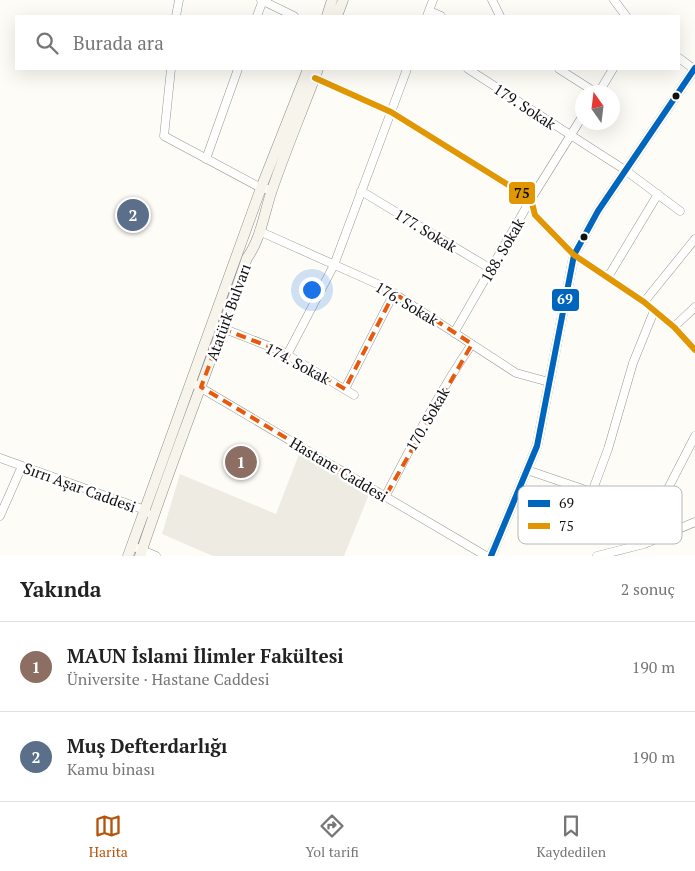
<!DOCTYPE html>
<html lang="tr">
<meta charset="utf-8">
<style>
body{margin:0;font-family:"PT Serif",serif;background:#f2f2f2;color:#222}
.compass{position:absolute;left:575px;top:85px;width:45px;height:45px;border-radius:50%;background:#fff;box-shadow:0 5px 20px #0002;rotate:346deg}
.you{position:absolute;left:311px;top:289px;width:18px;height:18px;margin:-12px;border:4px solid #fff;border-radius:50%;background:#1a73e8;box-shadow:0 0 0 8px #1a73e833}
.badge{display:grid;place-items:center;width:32px;height:32px;border-radius:50%;background:#b45309;color:#fff;font-size:16px;font-weight:700}
.pin{position:absolute;translate:-50% -50%;border:2px solid #fff;box-shadow:0 1px 5px #0006}
.list{margin:0;padding:0;list-style:none}
h2{display:flex;justify-content:space-between;align-items:center;height:65px;margin:0;padding:0 20px;font-size:21px}
h2 small{font-size:16px;font-weight:400;color:#767676}
.list li{display:grid;grid-template-columns:32px 1fr auto;gap:15px;align-items:center;box-sizing:border-box;height:90px;padding:0 20px;border-top:1px solid #e0e0e0}
.list b{display:block;font-size:19px;white-space:nowrap}
.list p{margin:0;font-size:16px;white-space:nowrap;color:#767676}
.list em{font-size:16px;font-style:normal;color:#767676}
.icon{flex:none;width:28px;height:28px;fill:none;stroke:currentColor;stroke-width:2;stroke-linecap:round;stroke-linejoin:round}
.map{position:relative;flex:none;width:695px;height:556px;overflow:hidden}
.search{position:absolute;background:#fff;box-shadow:0 5px 20px #0002;left:15px;right:15px;top:15px;height:55px;display:flex;align-items:center;gap:12px;box-sizing:border-box;padding:0 18px;border-radius:0px;color:#767676;font-size:19px}
.sheet{height:245px;background:#fff}
nav{display:flex;justify-content:space-around;align-items:center;box-sizing:border-box;height:70px;border-top:1px solid #e0e0e0;background:#fff;font-size:14px;color:#767676}
nav a{display:grid;justify-items:center;gap:2px}
nav .on{color:#b45309}
.map>svg:first-child{display:block}
</style>
<div class="map">
<svg width="695" height="556" viewBox="0 0 695 556">
<rect width="100%" height="100%" fill="#fdfcf7"/>
<path fill="#edebe2" d="M301,449L370,492L344,556H213L162,534L180,474L276,514Z"/>
<g fill="none" stroke-linecap="round" stroke-linejoin="round">
<g stroke="#979795" stroke-width="9">
<path id="minor" d="M261,0L294,16
M492,0L500,16
M614,0L626,16
M429,11L441,16
M176,16L179,0
M257,16L263,0
M427,16L433,0
M679,58L695,70
M171,69L164,136L261,188L272,190
M468,69L625,170L680,211
M559,69L595,92
M315,78L391,112L531,199L535,215L574,255L644,302L674,327L695,350
M599,92L613,69
M206,159L238,69
M361,191L491,269
M259,231L384,287L516,373L549,382
M608,277L658,194
M644,302L695,239
M212,324L281,351L354,395
M674,327L695,307
M454,333L531,199L582,117
M287,355L334,265L407,69
M191,382L486,556
M345,389L394,293
M0,458L145,510L147,513
M527,470L656,514
M592,492L608,449L633,363L654,311
M385,497C412,445 439,392 472,344
M0,516L22,466
M649,542L657,510L695,436
M132,546L156,556
M597,556L644,544L695,522"/>
</g>
<g stroke="#979795" stroke-width="10">
<path id="tertiary" d="M491,556L537,446L574,255L598,211L695,68"/>
</g>
<g stroke="#8e8d8b" stroke-width="11">
<path id="secondary" d="M327,16L332,0
M337,16L343,0
M128,556L261,188L308,69
M140,556C173,456 213,358 247,258C261,239 264,213 272,190C286,149 303,109 318,69"/>
</g>
<use href="#minor" stroke="#fffffe" stroke-width="8"/>
<use href="#tertiary" stroke="#fffffe" stroke-width="9"/>
<use href="#secondary" stroke="#f6f4eb" stroke-width="10"/>
<g stroke="#fff" stroke-width="10">
<path id="bus-1" d="M491,556L537,446L574,255L598,211L695,68"/>
</g>
<g stroke="#fff" stroke-width="10">
<path id="bus-2" d="M315,78L391,112L531,199L535,215L574,255L644,302L674,327L695,350"/>
</g>
<use href="#bus-1" stroke="#0065bd" stroke-width="6"/>
<use href="#bus-2" stroke="#e09702" stroke-width="6"/>
</g>
<path fill="none" stroke="#e8590c" stroke-width="4" stroke-dasharray="10 6" stroke-linejoin="round" d="M394,293L472,344L385,497L201,387L223,329L281,351L345,389Z"/>
<g fill="#111" stroke="#fff" stroke-width="2">
<circle cx="676" cy="96" r="4.5"/>
<circle cx="584" cy="237" r="4.5"/>
</g>
<g text-anchor="middle" dominant-baseline="central" stroke-width="5" stroke-linejoin="round" paint-order="stroke">
<g font-size="15" fill="#111" stroke="#fff">
<text transform="translate(525 106) rotate(33)">179. Sokak</text>
<text transform="translate(426 230) rotate(31)">177. Sokak</text>
<text transform="translate(502 250) rotate(-60)">188. Sokak</text>
<text transform="translate(407 303) rotate(31)">176. Sokak</text>
<text transform="translate(228 312) rotate(-70)">Atatürk Bulvarı</text>
<text transform="translate(298 363) rotate(28)">174. Sokak</text>
<text transform="translate(427 419) rotate(-60)">170. Sokak</text>
<text transform="translate(339 469) rotate(31)">Hastane Caddesi</text>
<text transform="translate(80 487) rotate(20)">Sırrı Aşar Caddesi</text>
</g>
</g>
<rect x="518" y="486" width="164" height="58" rx="8" fill="#fff" stroke="#b8b8b8" stroke-width="1"/>
<rect x="528" y="500" width="22" height="7" fill="#0065bd"/>
<rect x="528" y="523" width="22" height="6" fill="#e09702"/>
<g font-size="14" fill="#111">
<text x="559" y="508">69</text>
<text x="559" y="531">75</text>
</g>
<g stroke="#fff" stroke-width="2">
<rect x="508" y="181" width="28" height="24" rx="5" fill="#e09702"/>
<rect x="551" y="288" width="29" height="24" rx="5" fill="#0065bd"/>
</g>
<g font-size="14" text-anchor="middle" font-weight="bold" fill="#fff">
<text x="565" y="304">69</text>
</g>
<g font-size="14" text-anchor="middle" font-weight="bold" fill="#111">
<text x="522" y="198">75</text>
</g>
</svg>
<svg class="compass" viewBox="-18 -18 36 36"><path d="M0-13l5 13h-10z" fill="#e53935"/><path d="M0 13l5-13h-10z" fill="#767676"/></svg>
<div class="you"></div>
<div class="pin badge" style="left:241px;top:462px;background:#8d6e63">1</div>
<div class="pin badge" style="left:133px;top:215px;background:#5c6f8a">2</div>
<div class="search"><svg class="icon" aria-label="search" viewBox="0 0 24 24"><circle cx="10" cy="10" r="6"/><path d="M15 15l6 6"/></svg>Burada ara</div>
</div>
<section class="sheet">
<h2>Yakında<small>2 sonuç</small></h2>
<ul class="list">
<li><span class="badge" style="background:#8d6e63">1</span><div><b>MAUN İslami İlimler Fakültesi</b><p>Üniversite · Hastane Caddesi</p></div><em>190 m</em></li>
<li><span class="badge" style="background:#5c6f8a">2</span><div><b>Muş Defterdarlığı</b><p>Kamu binası</p></div><em>190 m</em></li>
</ul>
</section>
<nav>
<a class="on"><svg class="icon" aria-label="map" viewBox="0 0 24 24"><path d="M3 6l6-2 6 2 6-2v14l-6 2-6-2-6 2zM9 4v14M15 6v14"/></svg>Harita</a>
<a><svg class="icon" aria-label="directions" viewBox="0 0 24 24"><path d="M12 3l9 9-9 9-9-9zM9 14v-3h6M13 9l2 2-2 2"/></svg>Yol tarifi</a>
<a><svg class="icon" aria-label="saved" viewBox="0 0 24 24"><path d="M7 4h10v16l-5-4-5 4z"/></svg>Kaydedilen</a>
</nav>
